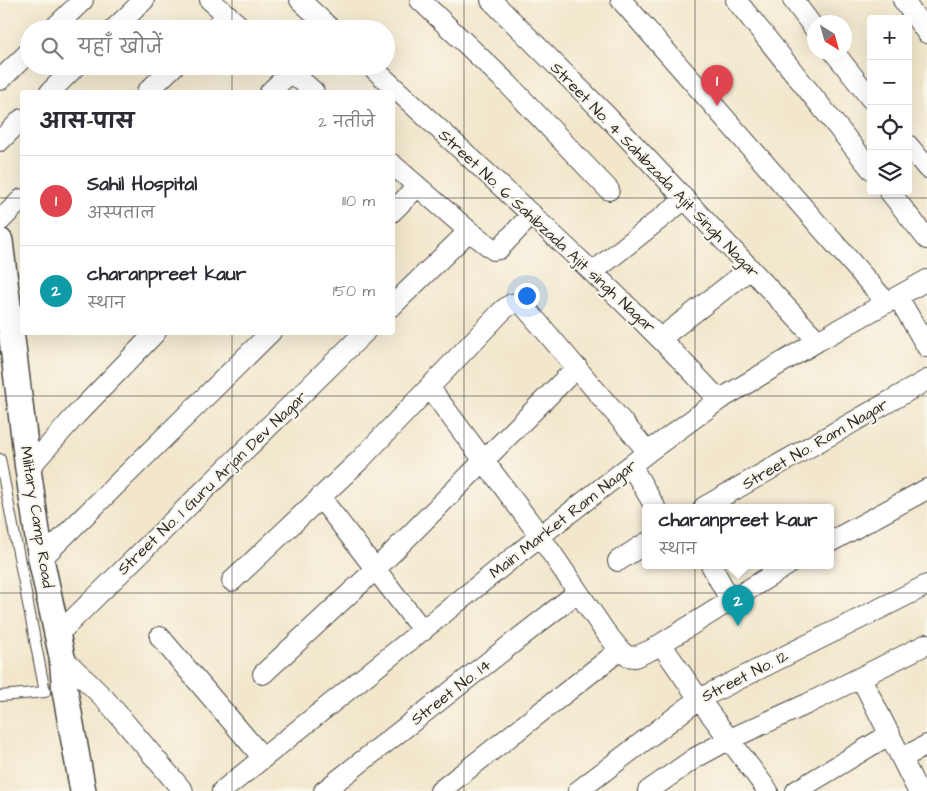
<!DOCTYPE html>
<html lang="hi">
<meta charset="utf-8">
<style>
body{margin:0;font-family:"Architects Daughter","Playpen Sans Deva",sans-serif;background:#f2f2f3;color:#2b2b33}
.controls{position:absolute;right:15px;top:15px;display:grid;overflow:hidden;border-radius:5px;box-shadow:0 5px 20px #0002}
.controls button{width:45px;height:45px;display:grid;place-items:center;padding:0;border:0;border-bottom:1px solid #e1e1e2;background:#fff;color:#2b2b33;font:25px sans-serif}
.compass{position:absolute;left:807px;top:15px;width:45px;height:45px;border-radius:50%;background:#fff;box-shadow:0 5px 20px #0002;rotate:143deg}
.you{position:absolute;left:526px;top:295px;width:18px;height:18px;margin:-12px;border:4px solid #fff;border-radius:50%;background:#1a73e8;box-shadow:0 0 0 8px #1a73e833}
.badge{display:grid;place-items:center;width:32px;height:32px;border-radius:50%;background:#b5179e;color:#fff;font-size:16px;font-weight:700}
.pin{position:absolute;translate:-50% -41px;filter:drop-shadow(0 1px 2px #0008)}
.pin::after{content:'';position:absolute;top:26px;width:18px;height:15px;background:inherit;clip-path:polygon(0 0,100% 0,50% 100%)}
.popup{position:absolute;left:642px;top:504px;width:192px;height:65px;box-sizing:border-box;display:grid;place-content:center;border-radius:5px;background:#fff;filter:drop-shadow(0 1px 4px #0005);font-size:16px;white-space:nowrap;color:#7c7c81}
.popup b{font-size:19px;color:#2b2b33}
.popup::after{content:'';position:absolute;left:50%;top:100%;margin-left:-10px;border:10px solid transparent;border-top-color:#fff}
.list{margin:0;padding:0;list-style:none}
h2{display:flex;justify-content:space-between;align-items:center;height:65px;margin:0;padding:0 20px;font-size:21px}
h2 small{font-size:16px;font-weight:400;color:#7c7c81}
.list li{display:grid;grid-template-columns:32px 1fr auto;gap:15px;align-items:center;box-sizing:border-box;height:90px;padding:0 20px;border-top:1px solid #e1e1e2}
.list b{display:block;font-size:19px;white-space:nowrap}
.list p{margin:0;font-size:16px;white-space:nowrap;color:#7c7c81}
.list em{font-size:16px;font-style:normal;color:#7c7c81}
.icon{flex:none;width:28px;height:28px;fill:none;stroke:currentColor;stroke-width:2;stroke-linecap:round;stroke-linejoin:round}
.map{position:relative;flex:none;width:927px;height:791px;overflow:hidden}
.search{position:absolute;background:#fff;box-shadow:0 5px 20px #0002;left:20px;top:20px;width:375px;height:55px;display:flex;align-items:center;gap:12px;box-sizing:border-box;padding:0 18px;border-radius:28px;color:#7c7c81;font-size:19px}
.panel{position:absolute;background:#fff;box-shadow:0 5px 20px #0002;left:20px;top:90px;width:375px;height:245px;border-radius:5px}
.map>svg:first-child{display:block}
</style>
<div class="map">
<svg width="927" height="791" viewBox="0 0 927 791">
<rect width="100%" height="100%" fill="#fbf7ec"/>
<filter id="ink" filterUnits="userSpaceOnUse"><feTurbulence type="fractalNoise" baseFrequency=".02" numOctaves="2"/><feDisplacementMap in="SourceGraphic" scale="10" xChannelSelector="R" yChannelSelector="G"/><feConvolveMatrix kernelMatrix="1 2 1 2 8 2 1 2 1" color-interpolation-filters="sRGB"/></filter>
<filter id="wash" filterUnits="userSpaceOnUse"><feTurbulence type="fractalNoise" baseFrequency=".0096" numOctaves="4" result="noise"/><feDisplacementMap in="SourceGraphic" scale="20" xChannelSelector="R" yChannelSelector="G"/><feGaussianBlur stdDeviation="1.12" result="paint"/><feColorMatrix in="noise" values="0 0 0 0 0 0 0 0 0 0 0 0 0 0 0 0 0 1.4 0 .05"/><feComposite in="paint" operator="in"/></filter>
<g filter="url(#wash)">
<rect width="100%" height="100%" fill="#f2e7cc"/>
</g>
<g filter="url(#ink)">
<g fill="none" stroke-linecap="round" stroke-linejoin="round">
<g stroke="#494743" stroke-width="12">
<path id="service" d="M0,459L45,692L0,696"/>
</g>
<g stroke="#494743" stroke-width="22">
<path id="minor" d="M210,0L243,29
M300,0L331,29
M420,0L508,84L609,190
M491,0L608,117L818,341
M621,0L887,303
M736,0L871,169
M793,0L814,28
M903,0L927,33
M53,29L83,0
M114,29L144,0
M213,29L228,15
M834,52L871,99
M285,66L314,92
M371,66C489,176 609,282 719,400
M0,80L29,52
M50,92L76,66
M147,92L174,66
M270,92L291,72
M0,141L22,119
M908,145L927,168
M392,164L469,231L494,250L499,249L532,214
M889,191L927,239
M392,212L417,187
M0,221L22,199
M593,272L685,199
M898,297L927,347
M392,306L469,231
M661,338L750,269
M429,387L540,536L604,630L620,650L627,656L635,657L651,650L788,565
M631,465L655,507
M28,469L76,415L156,332
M320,497L423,631
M704,507L927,380
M830,542L927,489
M41,559L271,332
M618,561L646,543
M711,565L730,600
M232,581L360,460L502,311C509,305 515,300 524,306L648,452
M58,634L365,332
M160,637L263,758
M661,644L699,699L768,791
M62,657L105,699L183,791
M263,674L376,569L577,367
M861,678L918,791
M902,758L927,745
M222,791L540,536L648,452L719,400L818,341L927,280
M324,791L578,592
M440,791L620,650
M578,791L699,699L927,585
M648,791L695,758L730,739L807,704L927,644
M796,791L890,734"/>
</g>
<g stroke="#494743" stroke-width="28">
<path id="tertiary" d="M0,241L28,469L41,559L62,657L65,691L83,791"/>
</g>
<use href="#service" stroke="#fff" stroke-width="10"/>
<use href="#minor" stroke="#fff" stroke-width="20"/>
<use href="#tertiary" stroke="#fff" stroke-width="25"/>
</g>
</g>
<path fill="none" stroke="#2b2b2b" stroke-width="1" stroke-opacity="0.55" d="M232,0V29M464,0V791M695,0V791M232,66V92M0,198H22M392,198H927M232,332V791M0,396H927M0,593H927"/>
<g text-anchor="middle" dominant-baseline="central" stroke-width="4.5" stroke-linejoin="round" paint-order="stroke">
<g font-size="16" fill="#2b2b2b" stroke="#fbf7ec">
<text transform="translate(655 170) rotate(46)">Street No. 4 Sahibzada Ajit Singh Nagar</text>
<text transform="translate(547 231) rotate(43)">Street No. 6 Sahibzada Ajit singh Nagar</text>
<text transform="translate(815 444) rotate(-30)">Street No. Ram Nagar</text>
<text transform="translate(212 483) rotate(-44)">Street No. 1 Guru Arjan Dev Nagar</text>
<text transform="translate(37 517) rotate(81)">Military Camp Road</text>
<text transform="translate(563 519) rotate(-38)">Main Market Ram Nagar</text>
<text transform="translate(745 676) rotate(-27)">Street No. 12</text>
<text transform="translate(451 692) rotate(-38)">Street No. 14</text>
</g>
</g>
</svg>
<div class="controls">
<button>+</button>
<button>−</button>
<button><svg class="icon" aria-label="locate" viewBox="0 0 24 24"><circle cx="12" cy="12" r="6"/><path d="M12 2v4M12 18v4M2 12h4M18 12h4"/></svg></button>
<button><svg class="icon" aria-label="layers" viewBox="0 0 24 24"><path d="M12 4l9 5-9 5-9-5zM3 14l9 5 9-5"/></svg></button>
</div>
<svg class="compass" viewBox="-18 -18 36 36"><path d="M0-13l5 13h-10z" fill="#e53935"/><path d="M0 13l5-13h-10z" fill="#7c7c81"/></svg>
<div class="you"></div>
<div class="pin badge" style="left:717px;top:106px;background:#e0444e">1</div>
<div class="pin badge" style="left:738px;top:626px;background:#0f9aa8">2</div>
<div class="popup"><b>charanpreet kaur</b>स्थान</div>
<div class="search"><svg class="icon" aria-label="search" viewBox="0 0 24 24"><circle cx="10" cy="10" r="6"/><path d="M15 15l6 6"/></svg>यहाँ खोजें</div>
<section class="panel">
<h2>आस-पास<small>2 नतीजे</small></h2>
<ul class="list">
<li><span class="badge" style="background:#e0444e">1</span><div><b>Sahil Hospital</b><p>अस्पताल</p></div><em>110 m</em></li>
<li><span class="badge" style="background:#0f9aa8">2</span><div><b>charanpreet kaur</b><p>स्थान</p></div><em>150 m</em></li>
</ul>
</section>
</div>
